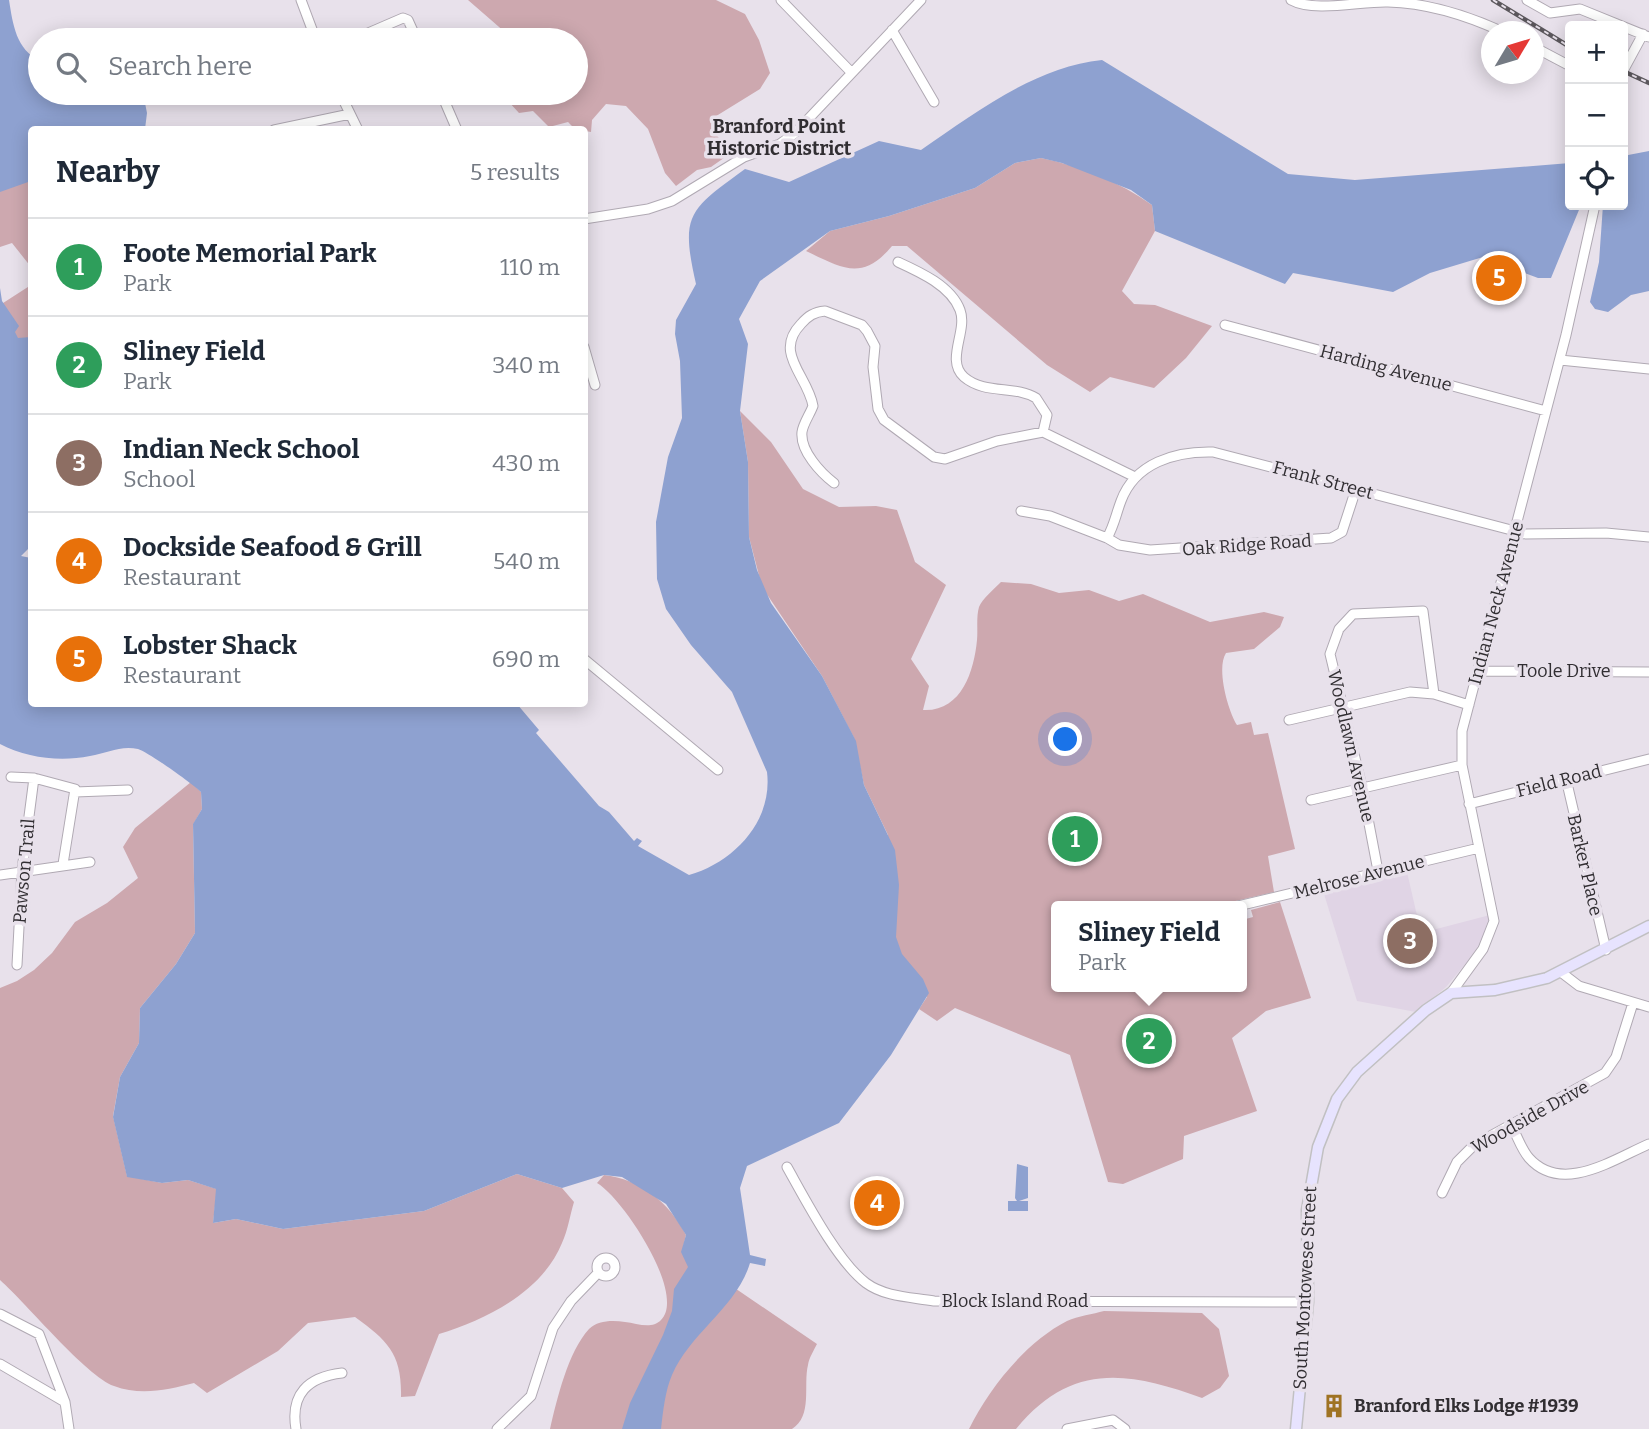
<!DOCTYPE html>
<meta charset="utf-8">
<style>
body{margin:0;font-family:Bitter,serif;background:#f2f2f3;color:#1f2937}
.controls{position:absolute;right:21px;top:21px;display:grid;overflow:hidden;border-radius:7px;box-shadow:0 4px 18px #0003}
.controls button{width:63px;height:63px;display:grid;place-items:center;padding:0;border:0;border-bottom:2px solid #e0e1e3;background:#fff;color:#1f2937;font:35px sans-serif}
.compass{position:absolute;left:1481px;top:21px;width:63px;height:63px;border-radius:50%;background:#fff;box-shadow:0 4px 18px #0003;rotate:52deg}
.you{position:absolute;left:1066px;top:740px;width:24px;height:24px;margin:-18px;border:5px solid #fff;border-radius:50%;background:#1a73e8;box-shadow:0 0 0 10px #1a73e833}
.badge{display:grid;place-items:center;width:46px;height:46px;border-radius:50%;background:#9f7323;color:#fff;font-size:23px;font-weight:700}
.pin{position:absolute;translate:-50% -50%;border:4px solid #fff;box-shadow:0 2px 7px #0006}
.popup{position:absolute;left:1051px;top:901px;width:196px;height:91px;box-sizing:border-box;display:grid;place-content:center;border-radius:7px;background:#fff;filter:drop-shadow(0 2px 5px #0005);font-size:23px;white-space:nowrap;color:#747a83}
.popup b{font-size:26px;color:#1f2937}
.popup::after{content:'';position:absolute;left:50%;top:100%;margin-left:-14px;border:14px solid transparent;border-top-color:#fff}
.list{margin:0;padding:0;list-style:none}
h2{display:flex;justify-content:space-between;align-items:center;height:91px;margin:0;padding:0 28px;font-size:30px}
h2 small{font-size:23px;font-weight:400;color:#747a83}
.list li{display:grid;grid-template-columns:46px 1fr auto;gap:21px;align-items:center;box-sizing:border-box;height:98px;padding:0 28px;border-top:2px solid #e0e1e3}
.list b{display:block;font-size:26px;white-space:nowrap}
.list p{margin:0;font-size:23px;white-space:nowrap;color:#747a83}
.list em{font-size:23px;font-style:normal;color:#747a83}
.icon{flex:none;width:38px;height:38px;fill:none;stroke:currentColor;stroke-width:2;stroke-linecap:round;stroke-linejoin:round}
.map{position:relative;flex:none;width:1649px;height:1429px;overflow:hidden}
.search{position:absolute;background:#fff;box-shadow:0 4px 18px #0003;left:28px;top:28px;width:560px;height:77px;display:flex;align-items:center;gap:18px;box-sizing:border-box;padding:0 24px;border-radius:38px;color:#747a83;font-size:26px}
.panel{position:absolute;background:#fff;box-shadow:0 4px 18px #0003;left:28px;top:126px;width:560px;height:581px;border-radius:7px}
.map>svg:first-child{display:block}
</style>
<div class="map">
<svg width="1649" height="1429" viewBox="0 0 1649 1429">
<rect width="100%" height="100%" fill="#e8e1eb"/>
<path fill="#e0d4e5" d="M1407,872L1421,933L1490,915L1480,944L1466,963L1446,987L1416,1012L1357,1001L1324,894Z"/>
<path fill="#cda8af" d="M468,0H716L745,14L759,40L770,73L760,89L713,118L714,132L731,153L711,167L697,170L676,186L665,173L648,129L626,106L606,104L592,120L591,132L575,129L568,122L549,127L533,111L519,113L507,100V93H576V40H514Z
M1041,158C1080,166 1120,182 1152,205L1155,231L1122,291L1134,304L1155,305L1212,326L1186,358L1154,388L1110,377L1090,392L1047,365L907,246H892C862,282 842,268 806,251L830,231L889,216L975,188L1015,163Z
M31,179V267L12,243L0,247V187Z
M31,285V340L19,342L0,305Z
M740,411L771,442L803,489L839,507L876,506L897,510L915,562L946,585L911,659L929,686L923,710C961,712 974,672 977,640C978,630 976,617 979,607C982,599 994,589 1001,582L1031,584L1059,593L1089,590L1119,601L1143,594L1210,622L1264,612L1284,617L1280,627L1254,649L1226,653C1216,668 1228,711 1237,725L1251,722L1254,735L1268,733L1295,849L1268,856L1274,892L1214,906H1056V987H1242V920L1253,917L1251,910L1280,902L1311,998L1266,1011L1232,1038L1257,1111L1184,1136L1183,1159L1123,1184L1108,1182L1070,1055L955,1008L937,1021L919,1009L927,997L889,955L888,835L864,785L854,738L822,676L762,587L749,537L748,462Z
M191,782L201,792L202,809L193,825L195,933L176,964L140,1008L139,1043L120,1077L113,1116L127,1176L162,1183L188,1180L217,1189L213,1223L236,1219L283,1229L424,1211L517,1174L562,1188L574,1202C570,1215 568,1230 562,1243C542,1292 487,1319 439,1334L415,1396L401,1397C402,1354 388,1341 355,1317L308,1323L278,1351L207,1393L194,1383C168,1390 140,1396 114,1386C86,1376 27,1304 0,1280V988L17,981L34,970L52,953L75,922L107,903L138,878L123,847L135,828Z
M604,1175C640,1179 670,1203 686,1235L682,1252L817,1344C814,1350 809,1358 808,1365C803,1385 813,1416 792,1429H550C557,1399 568,1352 589,1329C598,1320 613,1320 625,1322C637,1323 651,1330 661,1320C687,1294 622,1197 597,1183Z
M1104,1311L1202,1313L1219,1329L1229,1376L1220,1388L1202,1398C1128,1371 1071,1362 1016,1429H969C989,1388 1026,1342 1067,1321C1078,1316 1093,1314 1104,1311Z"/>
<path fill="#8ea1d0" d="M0,0H9C13,25 16,49 40,61V93H143L147,113L145,129L32,130L31,181L0,192Z
M1102,60L1288,174L1355,180L1570,163V205H1581L1551,278H1538L1483,257L1430,273L1393,292L1293,273L1285,284L1155,231L1152,205L1131,190L1062,163L1041,158L1015,163L975,188L889,216L830,231L760,281L739,319L748,344L740,411L748,462L749,537L757,570L771,603L822,676L856,741L864,785L895,850L899,885L896,937L902,954L923,979L929,993L891,1055L839,1123L747,1166L740,1188L750,1255L766,1259L765,1266L750,1263C737,1307 690,1333 672,1375C665,1391 663,1412 661,1429H622L630,1403L663,1335L672,1311L674,1289L688,1267L681,1252L686,1235L666,1204L622,1177L604,1175L562,1188L517,1174L424,1211L283,1229L236,1219L213,1223L216,1189L188,1180L162,1183L127,1177L113,1117L120,1077L139,1043L140,1008L176,964L195,933L193,824L202,809L201,792C193,784 148,752 138,749C121,745 107,753 90,756C60,762 27,758 0,744V288L2,301L19,326L15,332L18,338L31,337V546L21,556L31,558L32,704H517L539,730L536,733L599,806L609,812L634,841L637,838L642,841L638,846L689,875C734,862 773,821 767,772L732,692L691,645L666,609L657,579L656,522L668,457L682,418L680,361L675,334L676,320L696,284C680,214 689,210 745,169L789,182L879,141L921,150C975,113 1035,67 1102,60Z
M1649,151V291L1631,295L1608,312L1595,309L1590,302L1599,262L1603,205H1623V156Z
M1017,1164L1028,1167V1198L1019,1201H1028V1211H1008V1201H1017L1015,1198Z"/>
<g fill="none" stroke-linecap="round" stroke-linejoin="round">
<g stroke="#b0a9b3" stroke-width="11">
<path id="minor" d="M301,0L316,40
M781,0L851,72
M1291,0C1315,13 1361,1 1388,2C1428,3 1466,15 1503,32
M1527,0L1550,13L1580,9L1649,37
M892,30L934,102
M352,40L403,18L408,20L417,40
M1534,47L1570,66
M1623,71L1643,34
M340,93L358,130
M441,93L457,130
M193,97L217,93
M274,130L350,114
M584,219L648,209L672,201L744,157L780,144L795,133L921,0
M898,262C920,272 951,286 960,310C968,331 945,360 964,377C985,395 1015,385 1036,398L1047,415L1043,432
M1225,325L1546,411
M584,347L595,385
M1560,360L1649,369
M834,483C821,473 800,451 802,432C803,424 810,414 813,406C808,376 773,353 801,324C808,316 814,312 825,311L862,325L867,331L875,346L873,367L878,409L884,420L934,457L945,459L997,441L1043,432L1135,477
M1021,511L1050,516L1107,538C1114,526 1116,514 1121,501C1135,463 1175,451 1213,452L1515,531
M1514,534L1606,533L1649,537
M1107,538L1119,545L1150,550L1331,538L1342,532L1356,489
M584,659L718,770
M1478,671L1649,672
M1289,720L1410,692L1434,694L1469,705
M11,777L34,778L75,789L63,864
M1566,779L1606,950
M75,792L128,790
M1311,800L1462,765
M1469,804L1649,759
M1378,871L1362,787L1330,654L1339,629L1353,614L1423,611L1434,694
M0,875L90,862
M1238,906L1479,848
M17,965L22,870L34,778
M1562,973L1579,986L1649,1007
M1451,993L1483,949L1494,921L1462,765V731L1566,335L1595,205
M1511,1125C1517,1135 1521,1149 1529,1158C1562,1195 1614,1159 1649,1144
M787,1167C805,1199 837,1261 866,1283C885,1297 911,1297 934,1301L1308,1302
M1442,1193L1457,1162L1474,1145L1605,1073L1616,1057L1633,1003
M597 1267a9 9 0 1 1 18 0a9 9 0 1 1-18 0Z
M0,1314L39,1334L65,1402L69,1429
M0,1364L65,1402
M296,1429C290,1394 308,1377 342,1373
M497,1429L531,1396L553,1328L571,1301L598,1273
M1067,1429L1113,1420L1125,1429"/>
</g>
<g stroke="#c1c0c2" stroke-width="13">
<path id="major" d="M1296,1429L1308,1302L1307,1210L1318,1147L1337,1099L1357,1072L1426,1010L1451,993L1495,990L1547,978L1649,926"/>
</g>
<use href="#minor" stroke="#fff" stroke-width="9"/>
<use href="#major" stroke="#e7e3fe" stroke-width="10"/>
<g stroke="#5c585d" stroke-width="4.5">
<path id="rail" d="M1493,0L1570,47
M1623,71L1649,83"/>
</g>
<use href="#rail" stroke="#e8e1eb" stroke-width="2" stroke-dasharray="5" stroke-linecap="butt"/>
</g>
<defs>
<g id="building-bare" transform="scale(1.89)"><path d="M-4-6H4V6H1V3H-1V6H-4ZM-2.5-4.3h1.7v1.8h-1.7ZM.8-4.3h1.7v1.8H.8ZM-2.5-1h1.7V.8h-1.7ZM.8-1h1.7V.8H.8Z" fill="#9f7323" stroke="#e8e1eb" stroke-width="2.5" paint-order="stroke"/></g>
</defs>
<g fill-rule="evenodd">
<use href="#building-bare" x="1334" y="1406"/>
</g>
<g text-anchor="middle" dominant-baseline="central" stroke-width="7" stroke-linejoin="round" paint-order="stroke">
<g font-size="18" fill="#312e32" stroke="#e8e1eb">
<text transform="translate(1386 368) rotate(15)">Harding Avenue</text>
<text transform="translate(1323 480) rotate(15)">Frank Street</text>
<text transform="translate(1247 545) rotate(-4)">Oak Ridge Road</text>
<text transform="translate(1496 603) rotate(-75)">Indian Neck Avenue</text>
<text x="1564" y="671">Toole Drive</text>
<text transform="translate(1351 746) rotate(77)">Woodlawn Avenue</text>
<text transform="translate(1559 781) rotate(-14)">Field Road</text>
<text transform="translate(1585 865) rotate(77)">Barker Place</text>
<text transform="translate(24 871) rotate(-85)">Pawson Trail</text>
<text transform="translate(1359 877) rotate(-14)">Melrose Avenue</text>
<text transform="translate(1530 1117) rotate(-29)">Woodside Drive</text>
<text transform="translate(1305 1288) rotate(-87)">South Montowese Street</text>
<text x="1015" y="1301">Block Island Road</text>
</g>
<g font-size="18" font-weight="bold" fill="#312e32" stroke="#e8e1eb" text-anchor="start">
<text x="1354" y="1406">Branford Elks Lodge #1939</text>
</g>
<g font-size="19" font-weight="bold" fill="#312e32" stroke="#e8e1eb">
<text x="779" y="126">Branford Point<tspan x="779" dy="22">Historic District</tspan></text>
</g>
</g>
</svg>
<div class="controls">
<button>+</button>
<button>−</button>
<button><svg class="icon" aria-label="locate" viewBox="0 0 24 24"><circle cx="12" cy="12" r="6"/><path d="M12 2v4M12 18v4M2 12h4M18 12h4"/></svg></button>
</div>
<svg class="compass" viewBox="-18 -18 36 36"><path d="M0-13l5 13h-10z" fill="#e53935"/><path d="M0 13l5-13h-10z" fill="#747a83"/></svg>
<div class="you"></div>
<div class="pin badge" style="left:1075px;top:839px;background:#2e9e5b">1</div>
<div class="pin badge" style="left:1149px;top:1041px;background:#2e9e5b">2</div>
<div class="popup"><b>Sliney Field</b>Park</div>
<div class="pin badge" style="left:1410px;top:941px;background:#8d6e63">3</div>
<div class="pin badge" style="left:877px;top:1203px;background:#e8710a">4</div>
<div class="pin badge" style="left:1499px;top:278px;background:#e8710a">5</div>
<div class="search"><svg class="icon" aria-label="search" viewBox="0 0 24 24"><circle cx="10" cy="10" r="6"/><path d="M15 15l6 6"/></svg>Search here</div>
<section class="panel">
<h2>Nearby<small>5 results</small></h2>
<ul class="list">
<li><span class="badge" style="background:#2e9e5b">1</span><div><b>Foote Memorial Park</b><p>Park</p></div><em>110 m</em></li>
<li><span class="badge" style="background:#2e9e5b">2</span><div><b>Sliney Field</b><p>Park</p></div><em>340 m</em></li>
<li><span class="badge" style="background:#8d6e63">3</span><div><b>Indian Neck School</b><p>School</p></div><em>430 m</em></li>
<li><span class="badge" style="background:#e8710a">4</span><div><b>Dockside Seafood &amp; Grill</b><p>Restaurant</p></div><em>540 m</em></li>
<li><span class="badge" style="background:#e8710a">5</span><div><b>Lobster Shack</b><p>Restaurant</p></div><em>690 m</em></li>
</ul>
</section>
</div>
